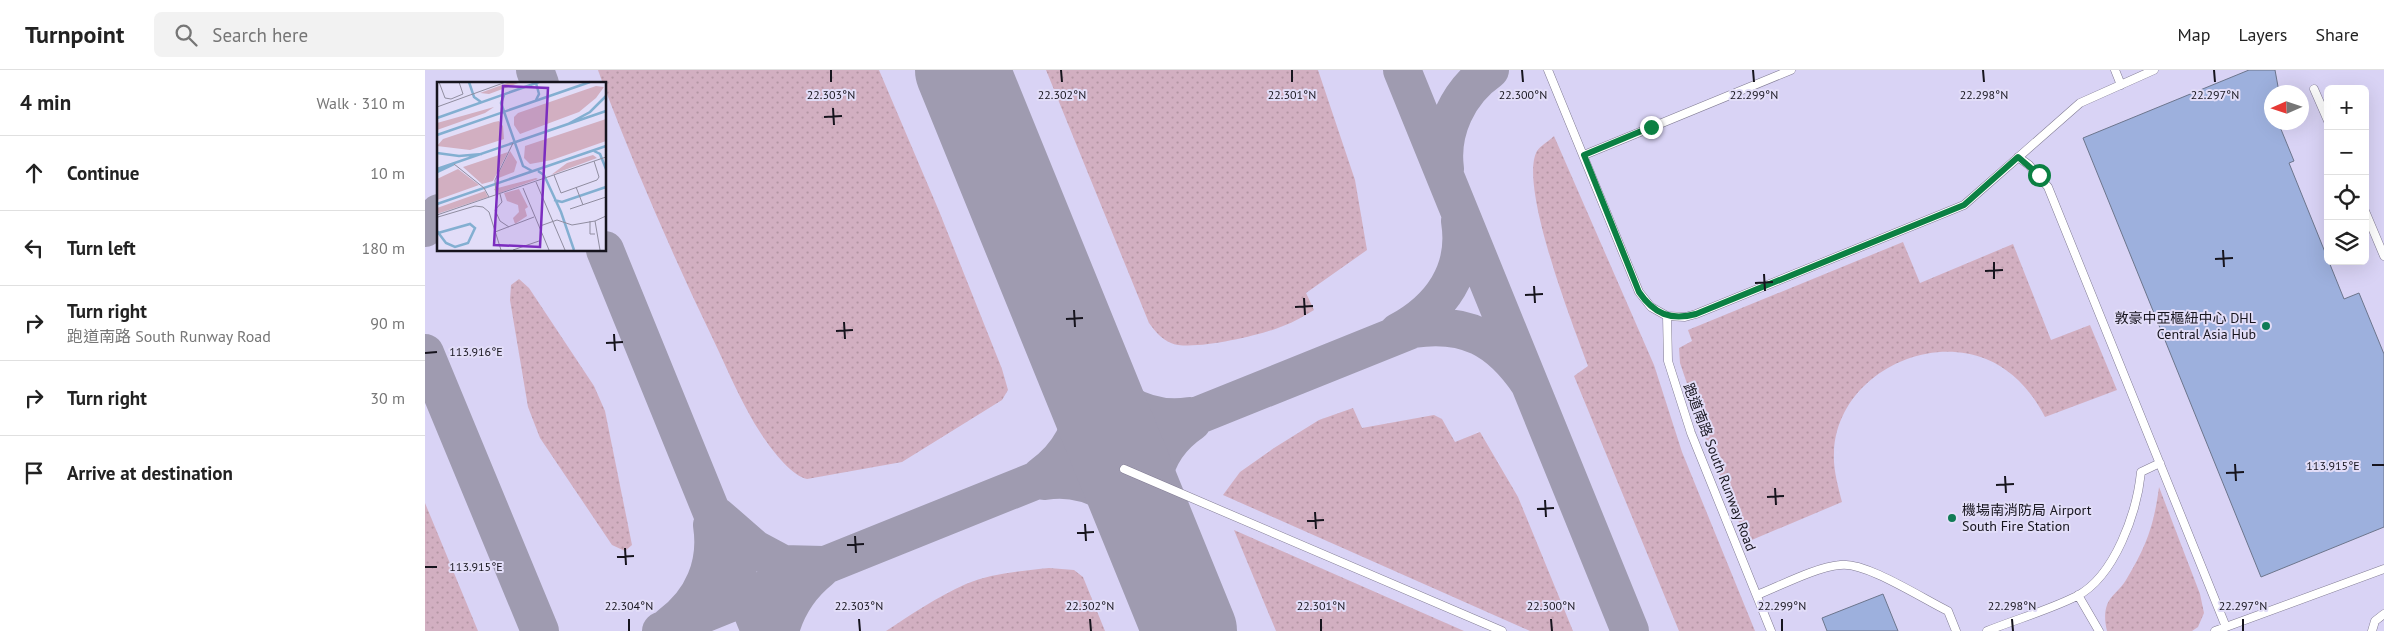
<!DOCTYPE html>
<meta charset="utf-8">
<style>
body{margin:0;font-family:"PT Sans","Noto Sans TC",sans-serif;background:#f2f2f2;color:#222}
.controls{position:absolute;right:15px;top:15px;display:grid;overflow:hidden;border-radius:8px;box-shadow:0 5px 20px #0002}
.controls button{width:45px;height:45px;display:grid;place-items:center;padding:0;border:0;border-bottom:1px solid #e0e0e0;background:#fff;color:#222;font:25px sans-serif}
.compass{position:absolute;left:1839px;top:15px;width:45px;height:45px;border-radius:50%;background:#fff;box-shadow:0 5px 20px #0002;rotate:267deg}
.stop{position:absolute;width:15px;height:15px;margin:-11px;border:4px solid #0b8043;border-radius:50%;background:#fff}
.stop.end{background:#0b8043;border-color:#fff;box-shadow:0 1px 5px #0008}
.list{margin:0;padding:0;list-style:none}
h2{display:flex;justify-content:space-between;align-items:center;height:65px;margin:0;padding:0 20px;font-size:21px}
h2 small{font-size:16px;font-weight:400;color:#767676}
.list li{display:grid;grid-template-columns:32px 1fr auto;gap:15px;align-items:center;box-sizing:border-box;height:75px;padding:0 20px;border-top:1px solid #e0e0e0}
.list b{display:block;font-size:19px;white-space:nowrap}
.list p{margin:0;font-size:16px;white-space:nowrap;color:#767676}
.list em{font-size:16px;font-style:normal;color:#767676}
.icon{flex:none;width:28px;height:28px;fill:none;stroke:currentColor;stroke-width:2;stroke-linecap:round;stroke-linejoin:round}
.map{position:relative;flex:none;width:1959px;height:561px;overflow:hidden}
header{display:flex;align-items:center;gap:30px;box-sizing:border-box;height:70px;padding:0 25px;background:#fff;border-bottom:1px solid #e0e0e0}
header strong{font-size:24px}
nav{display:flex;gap:28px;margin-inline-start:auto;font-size:18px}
.search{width:350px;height:45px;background:#f2f2f2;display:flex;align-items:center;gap:12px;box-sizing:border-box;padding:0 18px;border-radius:8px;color:#767676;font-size:19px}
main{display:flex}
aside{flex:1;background:#fff}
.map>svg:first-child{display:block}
</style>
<header>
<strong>Turnpoint</strong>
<div class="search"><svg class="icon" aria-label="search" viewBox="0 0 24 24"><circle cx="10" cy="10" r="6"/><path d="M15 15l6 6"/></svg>Search here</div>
<nav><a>Map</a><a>Layers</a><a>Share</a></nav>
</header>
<main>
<aside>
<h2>4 min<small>Walk · 310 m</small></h2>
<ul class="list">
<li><svg class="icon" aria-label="ahead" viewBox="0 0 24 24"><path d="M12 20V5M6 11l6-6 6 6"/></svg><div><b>Continue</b></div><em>10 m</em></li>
<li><svg class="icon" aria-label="left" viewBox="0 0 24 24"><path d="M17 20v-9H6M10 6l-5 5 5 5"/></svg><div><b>Turn left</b></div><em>180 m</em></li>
<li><svg class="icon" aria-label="right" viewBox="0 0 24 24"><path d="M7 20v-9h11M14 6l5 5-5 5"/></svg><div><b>Turn right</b><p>跑道南路 South Runway Road</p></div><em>90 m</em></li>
<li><svg class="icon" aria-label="right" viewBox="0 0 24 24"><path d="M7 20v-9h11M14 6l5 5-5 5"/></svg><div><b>Turn right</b></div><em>30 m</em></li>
<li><svg class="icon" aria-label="arrive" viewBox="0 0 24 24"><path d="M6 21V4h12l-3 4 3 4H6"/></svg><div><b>Arrive at destination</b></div></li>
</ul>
</aside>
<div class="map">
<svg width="1959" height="561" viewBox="0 0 1959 561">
<defs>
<pattern id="grass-dots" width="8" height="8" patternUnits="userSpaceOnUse" patternTransform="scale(1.25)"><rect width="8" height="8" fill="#d2afc1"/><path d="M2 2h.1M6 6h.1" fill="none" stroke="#b496a5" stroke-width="1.8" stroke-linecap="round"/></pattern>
</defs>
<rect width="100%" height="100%" fill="#e2ddf8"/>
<path fill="#d9d3f5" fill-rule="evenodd" d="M0,0H1959V561H0ZM14,14H180V180H14ZM1903,19H1940V191H1903ZM1846,22H1876V52H1846Z"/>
<path fill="url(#grass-dots)" d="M173,0H454L514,141L577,299L583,320L577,330L477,392L382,409C363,405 337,367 327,349C312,323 300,294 287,267C248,186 212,103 180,19V14H178Z
M621,0H893L930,110L942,180L881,223L889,240C879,246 869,252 858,256C838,265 765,282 746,273C736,269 730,261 724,253Z
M1129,66L1229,295L1257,382L1330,561H1254L1149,306L1163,296C1149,258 1093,115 1112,81C1115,76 1124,71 1129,66Z
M1478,172L1495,213L1588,174L1626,270L1665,255L1692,320L1620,347C1607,322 1588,300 1561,289C1496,263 1411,310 1409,383C1408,399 1413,416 1417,432L1322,472L1285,381L1255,293L1254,278L1267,271L1263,260Z
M94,209L104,218L169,316L180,341L207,475L200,481L187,475L115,368L103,337L85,230L86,215Z
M928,338L937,358L1009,345L1017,349L1030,372L1055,362L1093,427L1148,561H1105L798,425L815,402L849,378L894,350Z
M1734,417L1775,524L1779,543L1773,557L1767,561H1682C1680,553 1679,543 1682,535C1685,526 1696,519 1701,510C1721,477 1729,456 1734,417Z
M0,433L53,561H0Z
M809,460L1039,561H851Z
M624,498L649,500L658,507L680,561H461C487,544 512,527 541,514C566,503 597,501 624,498Z"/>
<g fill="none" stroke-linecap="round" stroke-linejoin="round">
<path stroke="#9f9bb0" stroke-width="38" d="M110,0L115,14
M977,0L1205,561
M1020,99C1015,61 1033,22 1065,0
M0,158L14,143
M180,180L335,561
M973,262C1016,239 1043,201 1035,151
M0,283L115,561
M653,283C679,322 713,354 765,346
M616,406C660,374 668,328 651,279
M619,411C665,403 712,433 730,475
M292,446L330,479L358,494L398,495
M732,479C722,430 720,384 767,352
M245,555C278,531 293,494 287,455
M236,561L988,259C1041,251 1074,269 1104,313
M355,561C362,536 375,516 395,500"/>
<path stroke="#9f9bb0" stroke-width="94" d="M537,0L765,561"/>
</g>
<path fill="#9db0dd" stroke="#6c758c" d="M1824,0H1850L1854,22H1846V52H1853L1869,91L1864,93L1919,229L1934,223L1959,284V457L1836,507L1658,68Z
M1458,524L1473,561H1402L1397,548Z"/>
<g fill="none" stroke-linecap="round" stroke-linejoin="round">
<g stroke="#807b93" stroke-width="9">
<path id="service" d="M1123,0L1214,222L1226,237L1242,246L1243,291L1266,363L1346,561
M1690,0L1696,15
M1889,19L1903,51
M1159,85L1366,0
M1593,87L1604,95L1623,117L1801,557
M1940,141L1959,186
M1242,246L1260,247L1271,244L1539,135L1655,33L1729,0
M699,399L1077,561
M1332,525C1355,516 1391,497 1415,495C1440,491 1498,529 1523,541L1531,561
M1653,525L1674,561
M1562,561C1592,549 1624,540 1652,526C1690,506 1712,442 1716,402L1735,393
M1790,561L1959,499
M1947,561L1950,551L1959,544"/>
</g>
<use href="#service" stroke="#fff" stroke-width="8"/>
</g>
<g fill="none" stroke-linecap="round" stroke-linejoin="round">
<path stroke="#0b8043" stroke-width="6" d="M1226,57L1159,85L1214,222C1229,244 1246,251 1271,244L1539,135L1593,87L1614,105"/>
</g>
<path fill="none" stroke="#16141d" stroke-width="2" d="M406,0V12M636,0L637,12M867,0V12M1097,0L1098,12M1328,0L1329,12M1558,0L1559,12M1789,0L1790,12M408,38L409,55M399,47L417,46M1798,180L1799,197M1790,189L1808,188M1569,192V209M1560,201L1578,200M1339,204L1340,221M1330,213L1348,212M1109,216L1110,233M1100,225L1118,224M879,228L880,245M870,237L888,236M649,240L650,257M641,249L658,248M419,252L420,269M411,261L428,260M189,264L190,281M181,273L198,272M0,283L12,282M1810,394L1811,411M1947,395H1959M1801,403L1819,402M1580,406L1581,423M1571,415L1589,414M1350,418L1351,435M1342,427L1359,426M1120,430L1121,447M1112,439L1129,438M890,442L891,459M882,451L899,450M660,454L661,471M652,463L669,462M430,466L431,483M422,475L439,474M200,478L201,495M192,487L209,486M0,497H12M204,549V561M434,549L435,561M665,549L666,561M896,549V561M1126,549L1127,561M1357,549V561M1587,549L1588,561M1818,549V561"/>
<g fill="#107b55" stroke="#e2ddf8" stroke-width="2">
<circle cx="1841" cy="256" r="5"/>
<circle cx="1527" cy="448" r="5"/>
</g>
<g text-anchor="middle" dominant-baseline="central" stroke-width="4" stroke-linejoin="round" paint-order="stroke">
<g font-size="14" fill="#16141d" stroke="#e2ddf8" text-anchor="end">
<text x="1831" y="248">敦豪中亞樞紐中心 DHL<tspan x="1831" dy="16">Central Asia Hub</tspan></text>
<text x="1537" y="440" text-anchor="start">機場南消防局 Airport<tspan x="1537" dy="16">South Fire Station</tspan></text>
</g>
<g font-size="14" fill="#16141d" stroke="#e2ddf8">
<text transform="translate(1295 397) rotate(69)">跑道南路 South Runway Road</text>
</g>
</g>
<g transform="translate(12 12)">
<rect width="169" height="169" fill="#e2ddf8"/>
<path d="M73,0H84L52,12L43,11ZM159,4L167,5L159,16L142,30L83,52L77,43V35L81,31ZM57,25L48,31L0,48V41ZM169,37V59L115,78L93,82L87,76L88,64ZM57,40L62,39L66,44L67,57L33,68L0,64L6,57ZM73,69L80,80L77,90L59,97ZM71,70L56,99L45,102L26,85ZM156,73L160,76L114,93L130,81ZM21,87L42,103L0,118V97ZM99,96L101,97L60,112L57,107ZM82,107L91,125L88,127L90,134L78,142L76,136L82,130L81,123L70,119L67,111ZM48,109L51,115L0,132V126Z" fill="#d2afc1"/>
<path fill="none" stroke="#83afd1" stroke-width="2.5" d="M32,0L37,15L44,20M99,1L102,12L99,18M67,13L64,21L86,84L95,89M0,36L102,0M131,42L153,30L169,14M0,53L153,0M157,69L163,72L169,87M0,71L22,74L45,72M0,87L169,29M101,89L107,93L124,130L137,168M0,90L17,82M117,118L125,120L169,105M0,122L169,64M0,149L9,161L18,165L31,161L38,146L33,142L1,151"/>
<path fill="none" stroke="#908da0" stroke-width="1" d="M2,0L8,16L14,17L26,12L22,0M0,25L69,0M17,82L47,106L52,115M117,93L124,111L160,98L162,95L157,79M99,100L128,168M139,105L146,123M86,106L112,168M63,112L65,120L58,128L63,139L72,145M59,113L58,98L76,61M133,127L169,115M0,133L169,75M1,135L38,124L46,125L52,130L64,168M153,139V152H158M103,144L120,138L135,143L158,139M58,150L97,135M76,168L102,159M163,168L158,139L169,134"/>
<path fill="#7b2cbf" fill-opacity="0.15" stroke="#7b2cbf" stroke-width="2.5" d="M66,4L111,6L103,165L57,163Z"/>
<rect width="169" height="169" fill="none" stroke="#16141d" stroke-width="2.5"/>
</g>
<g font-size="12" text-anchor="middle" fill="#16141d" stroke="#e2ddf8" stroke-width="4" stroke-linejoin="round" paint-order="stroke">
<text x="406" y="29">22.303°N</text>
<text x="637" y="29">22.302°N</text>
<text x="867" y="29">22.301°N</text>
<text x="1098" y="29">22.300°N</text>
<text x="1329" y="29">22.299°N</text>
<text x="1559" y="29">22.298°N</text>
<text x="1790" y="29">22.297°N</text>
<text x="51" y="286">113.916°E</text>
<text x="1908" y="400">113.915°E</text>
<text x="51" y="501">113.915°E</text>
<text x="204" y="540">22.304°N</text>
<text x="434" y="540">22.303°N</text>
<text x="665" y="540">22.302°N</text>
<text x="896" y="540">22.301°N</text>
<text x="1126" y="540">22.300°N</text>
<text x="1357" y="540">22.299°N</text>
<text x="1587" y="540">22.298°N</text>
<text x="1818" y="540">22.297°N</text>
</g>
</svg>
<div class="controls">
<button>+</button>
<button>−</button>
<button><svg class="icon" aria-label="locate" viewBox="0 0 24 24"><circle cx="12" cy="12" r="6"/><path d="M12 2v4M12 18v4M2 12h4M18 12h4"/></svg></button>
<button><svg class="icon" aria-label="layers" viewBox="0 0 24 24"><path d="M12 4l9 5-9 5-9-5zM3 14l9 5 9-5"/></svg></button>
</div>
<svg class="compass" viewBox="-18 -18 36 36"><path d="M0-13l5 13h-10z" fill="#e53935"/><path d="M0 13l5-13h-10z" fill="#767676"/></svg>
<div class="stop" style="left:1614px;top:105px"></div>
<div class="stop end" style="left:1226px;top:57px"></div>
</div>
</main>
